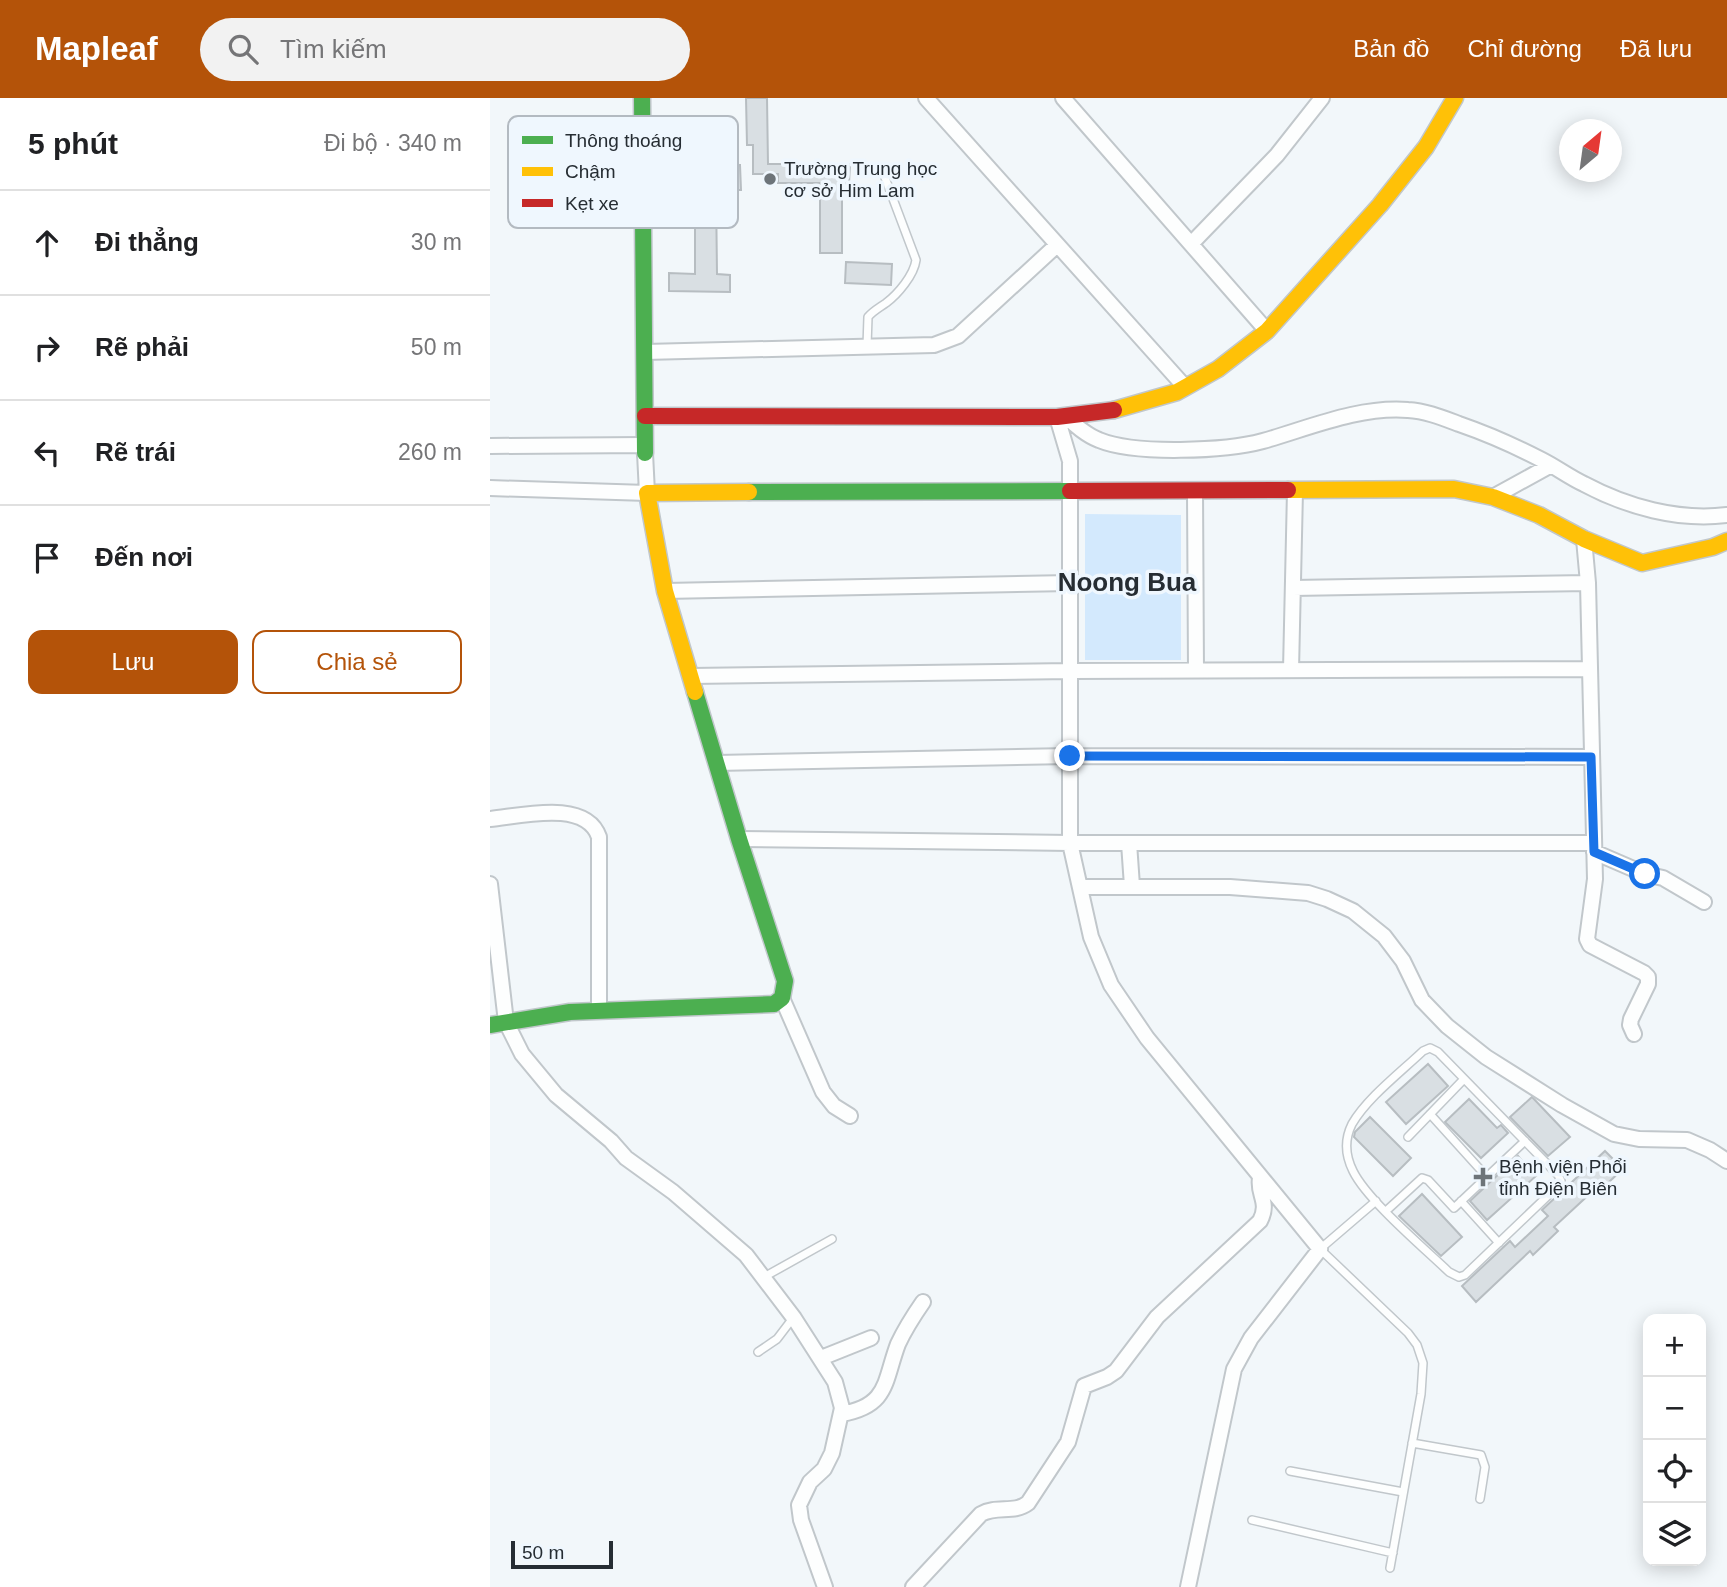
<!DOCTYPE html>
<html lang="vi">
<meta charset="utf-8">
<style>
body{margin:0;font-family:Arial,sans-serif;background:#f2f2f2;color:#202124}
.controls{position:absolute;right:21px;bottom:21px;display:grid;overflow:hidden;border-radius:14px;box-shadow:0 4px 18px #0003}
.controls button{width:63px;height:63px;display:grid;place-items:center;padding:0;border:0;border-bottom:2px solid #e0e0e0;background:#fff;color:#202124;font:35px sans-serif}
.compass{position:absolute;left:1069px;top:21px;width:63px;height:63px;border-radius:50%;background:#fff;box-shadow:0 4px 18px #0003;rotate:29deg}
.scale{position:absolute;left:21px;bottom:18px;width:102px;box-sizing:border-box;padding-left:7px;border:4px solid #262d33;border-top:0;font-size:19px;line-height:24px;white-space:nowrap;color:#262d33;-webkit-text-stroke:5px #eff7fe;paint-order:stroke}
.stop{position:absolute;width:21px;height:21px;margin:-16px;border:5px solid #1a73e8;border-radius:50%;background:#fff}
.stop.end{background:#1a73e8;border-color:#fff;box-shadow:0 2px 7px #0008}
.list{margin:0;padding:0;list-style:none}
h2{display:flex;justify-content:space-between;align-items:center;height:91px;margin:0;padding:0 28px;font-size:30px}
h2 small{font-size:23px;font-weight:400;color:#757577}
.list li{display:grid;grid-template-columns:46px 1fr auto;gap:21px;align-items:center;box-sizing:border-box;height:105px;padding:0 28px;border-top:2px solid #e0e0e0}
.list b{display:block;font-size:26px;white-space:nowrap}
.list em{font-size:23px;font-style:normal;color:#757577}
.actions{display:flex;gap:14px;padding:21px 28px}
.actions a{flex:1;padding:16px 0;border:2px solid #b45309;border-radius:14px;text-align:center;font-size:24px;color:#b45309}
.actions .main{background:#b45309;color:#fff}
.icon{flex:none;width:38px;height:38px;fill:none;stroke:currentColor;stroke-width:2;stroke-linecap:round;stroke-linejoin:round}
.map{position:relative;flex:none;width:1237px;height:1489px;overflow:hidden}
header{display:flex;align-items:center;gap:42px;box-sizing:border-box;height:98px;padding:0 35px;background:#b45309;color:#fff}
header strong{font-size:33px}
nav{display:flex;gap:38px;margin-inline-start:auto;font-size:24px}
.search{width:490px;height:63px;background:#f2f2f2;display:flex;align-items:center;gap:18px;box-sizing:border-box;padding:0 24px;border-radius:38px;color:#757577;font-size:26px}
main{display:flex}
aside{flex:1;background:#fff}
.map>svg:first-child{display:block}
</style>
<header>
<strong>Mapleaf</strong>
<div class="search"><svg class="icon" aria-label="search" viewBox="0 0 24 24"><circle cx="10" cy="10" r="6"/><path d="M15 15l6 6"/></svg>Tìm kiếm</div>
<nav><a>Bản đồ</a><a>Chỉ đường</a><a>Đã lưu</a></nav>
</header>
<main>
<aside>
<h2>5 phút<small>Đi bộ · 340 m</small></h2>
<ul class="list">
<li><svg class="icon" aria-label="ahead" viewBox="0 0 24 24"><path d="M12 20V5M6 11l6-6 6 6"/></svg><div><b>Đi thẳng</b></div><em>30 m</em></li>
<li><svg class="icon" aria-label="right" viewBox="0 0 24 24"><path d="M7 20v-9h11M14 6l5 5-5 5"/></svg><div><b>Rẽ phải</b></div><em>50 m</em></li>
<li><svg class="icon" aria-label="left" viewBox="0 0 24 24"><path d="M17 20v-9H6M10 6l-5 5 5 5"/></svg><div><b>Rẽ trái</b></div><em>260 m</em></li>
<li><svg class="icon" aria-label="arrive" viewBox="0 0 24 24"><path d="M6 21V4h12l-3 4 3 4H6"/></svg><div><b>Đến nơi</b></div></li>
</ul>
<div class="actions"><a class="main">Lưu</a><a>Chia sẻ</a></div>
</aside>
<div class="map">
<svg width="1237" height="1489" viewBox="0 0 1237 1489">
<rect width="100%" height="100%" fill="#f2f7fa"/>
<path fill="#d3e9fd" d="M595,416L691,417V562H595Z"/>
<path fill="#d9dfe3" stroke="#b7bdc1" stroke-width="2" d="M256,0H277L278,66H360L359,86H352V155H330V85H288V76H263V47H257Z
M205,66L250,67L251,92H226L227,176L240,177V194L179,193V175L205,176V92H179V68H205Z
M356,164L402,166L401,187L355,185Z
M938,966L958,988L916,1026L896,1004Z
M1042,999L1080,1039L1058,1058L1020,1019Z
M979,1001L1007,1030L1011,1027L1018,1035L991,1060L955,1024Z
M880,1019L921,1060L903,1078L864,1039L865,1034Z
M1115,1053L1133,1071L1107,1095L1104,1092L1064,1129L1068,1133L1043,1157L1040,1153L986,1204L972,1188L1020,1143L1025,1149L1058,1118L1052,1112Z
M1028,1058L1046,1078L997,1122L980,1103Z
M932,1096L972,1139L951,1158L909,1118Z"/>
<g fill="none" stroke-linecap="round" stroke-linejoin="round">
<g stroke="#c1c7cb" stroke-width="10">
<path id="lane" d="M377,248L378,219C383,213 389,210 396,205C408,196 424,177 426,162L391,69
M940,950L948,954L1068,1077L1071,1083L1068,1088L975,1177L969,1179L959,1174C934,1150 877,1102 863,1073C855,1057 854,1042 862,1026C877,1000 911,974 933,953Z
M940,1016L997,1079
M918,1039L974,981
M886,1103L830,1151L918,1235L927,1247L933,1265L931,1296L900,1470
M971,1103L1009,1145
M896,1113L932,1080L938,1082L964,1110L1035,1043
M274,1179L342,1141
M268,1254L287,1241L303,1220
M922,1345L991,1357L995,1369L990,1401
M800,1373L913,1394
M762,1422L903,1455"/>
</g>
<g stroke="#c1c7cb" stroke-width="18">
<path id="street" d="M436,0L695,289
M573,0L777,233
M701,146L787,57L832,0
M155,254L444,247L468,238L567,147
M575,318C585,327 596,337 609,342C645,357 736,353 773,343C819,330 869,308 918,312C936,313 953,320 969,326C998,336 1025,348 1052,362C1066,369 1079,379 1094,386C1137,409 1188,423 1237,417
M567,319L580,363V745L601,839L621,887L657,940L830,1151L761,1240L744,1271L698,1489
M0,348L155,347
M0,390L157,395L155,355
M705,393L706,573
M1003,399L1061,367
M1094,441L1098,485L1105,781L1097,841L1100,847L1154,875L1158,879V886L1141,921L1140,927L1144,936
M803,490L1098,485
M175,493L580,485
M801,572L805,393
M201,578L580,573L1100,571
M227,665L580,658L1101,659
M0,721C31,718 96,701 109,739V913
M249,741L580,745H1104
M639,745L642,788
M1104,754L1155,776L1173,780L1214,804
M0,786L16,924L32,956L66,997L121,1043L136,1060L183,1094L256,1157L304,1220L345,1284L352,1310L342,1355L334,1371L320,1384L309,1407L311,1422L335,1489
M591,789H740L818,795L837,801L863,813L894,838L913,863L932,902L957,928L996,959L1072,1007L1124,1036L1149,1041L1197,1042L1220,1052L1237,1063
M292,900L333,994L344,1008L360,1018
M331,1260L381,1240
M351,1316C399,1308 394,1283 408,1246C415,1231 424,1217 433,1204
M423,1489L491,1416C507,1407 524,1416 538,1405L578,1344L594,1288L617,1279L626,1273L667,1219L770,1123C780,1104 767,1097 770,1080"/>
</g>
<g stroke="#c1c7cb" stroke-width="19">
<path id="fast" d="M152,0L155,355
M259,394L580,393
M0,927L80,914L284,906L292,900L295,883L249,741L205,594"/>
</g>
<g stroke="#c1c7cb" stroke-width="19">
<path id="slow" d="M624,312L687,294L728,271L777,233L890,107L936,49L965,0
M798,392L964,391L1003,399L1049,417L1094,441L1152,465L1223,449L1237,443
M205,594L175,493L157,395L259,394"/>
</g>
<g stroke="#c1c7cb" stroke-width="19">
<path id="jam" d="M155,318L567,319L624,312
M580,393L798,392"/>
</g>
<use href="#lane" stroke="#fdfefe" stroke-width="7"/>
<use href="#street" stroke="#fdfefe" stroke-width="14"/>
<use href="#fast" stroke="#4caf50" stroke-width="16"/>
<use href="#slow" stroke="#ffc107" stroke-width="16"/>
<use href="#jam" stroke="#c62828" stroke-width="16"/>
</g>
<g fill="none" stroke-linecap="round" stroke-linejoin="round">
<path stroke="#1a73e8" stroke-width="9" d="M580,658L1101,659L1104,754L1155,776"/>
</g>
<g fill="#6d7479" stroke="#eff7fe" stroke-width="2.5">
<circle cx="280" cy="81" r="7"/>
<path d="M989.5 1068.5h7v7h7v7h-7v7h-7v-7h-7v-7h7z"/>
</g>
<g text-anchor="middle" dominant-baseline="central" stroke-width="7" stroke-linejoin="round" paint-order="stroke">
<g font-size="19" fill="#262d33" stroke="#eff7fe" text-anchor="start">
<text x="294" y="70">Trường Trung học<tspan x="294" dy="22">cơ sở Him Lam</tspan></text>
<text x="1009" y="1068">Bệnh viện Phổi<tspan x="1009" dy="22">tỉnh Điện Biên</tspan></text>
</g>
<g font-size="26" font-weight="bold" fill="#262d33" stroke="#eff7fe">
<text x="637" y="484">Noong Bua</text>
</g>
</g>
<rect x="18" y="18" width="230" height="112" rx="10" fill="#eff7fe" stroke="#b3bac1" stroke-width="2"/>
<rect x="32" y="38" width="31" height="8" fill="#4caf50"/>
<rect x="32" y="69" width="31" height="9" fill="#ffc107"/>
<rect x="32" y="101" width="31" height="8" fill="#c62828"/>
<g font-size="19" fill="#262d33">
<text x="75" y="49">Thông thoáng</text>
<text x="75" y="80">Chậm</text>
<text x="75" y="112">Kẹt xe</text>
</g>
</svg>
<div class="controls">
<button>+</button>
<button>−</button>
<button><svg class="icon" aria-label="locate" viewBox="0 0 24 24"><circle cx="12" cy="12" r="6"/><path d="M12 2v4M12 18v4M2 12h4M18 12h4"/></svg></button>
<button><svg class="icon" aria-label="layers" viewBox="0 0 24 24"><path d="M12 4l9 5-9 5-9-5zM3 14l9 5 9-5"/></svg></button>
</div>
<svg class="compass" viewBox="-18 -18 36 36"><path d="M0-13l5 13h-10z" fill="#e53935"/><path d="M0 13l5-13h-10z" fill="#757577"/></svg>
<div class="scale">50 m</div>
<div class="stop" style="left:1155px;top:776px"></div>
<div class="stop end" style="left:580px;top:658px"></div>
</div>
</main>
